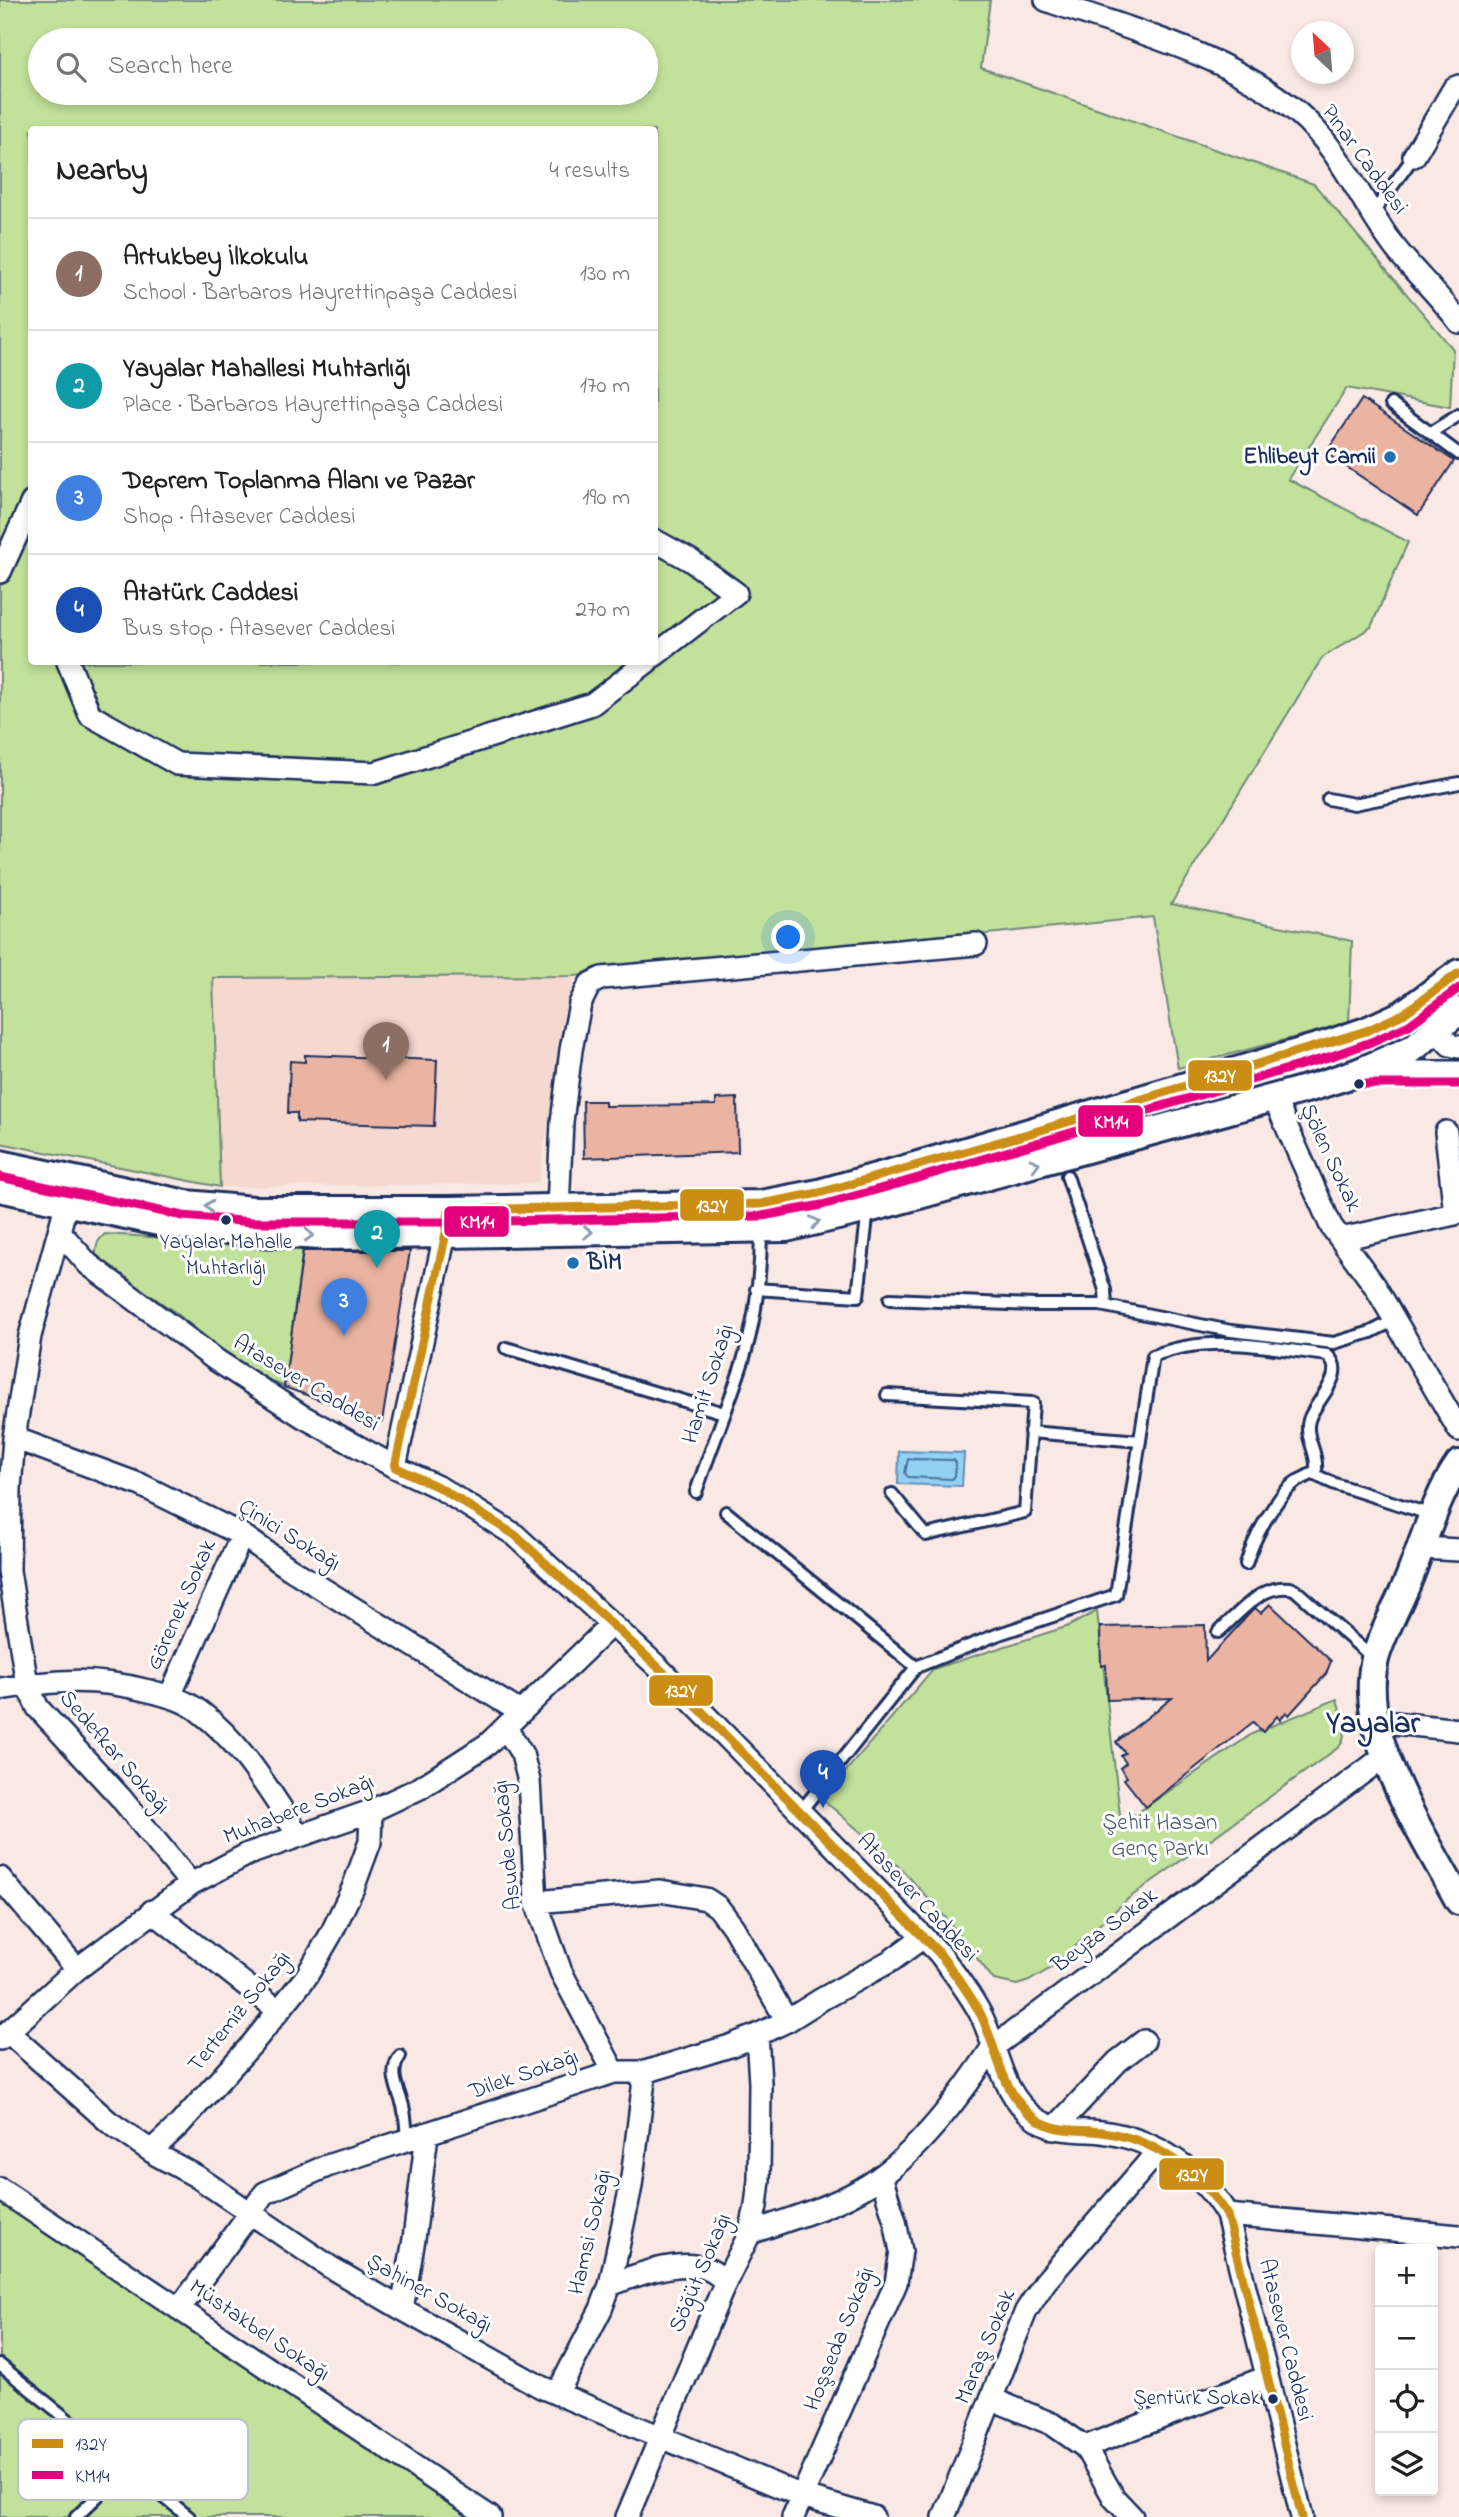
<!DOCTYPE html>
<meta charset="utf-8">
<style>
body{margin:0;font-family:"Indie Flower",sans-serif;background:#f2f2f2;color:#222}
.controls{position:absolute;right:21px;bottom:21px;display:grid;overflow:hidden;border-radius:7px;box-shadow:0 4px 10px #0003}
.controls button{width:63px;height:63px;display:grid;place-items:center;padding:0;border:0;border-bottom:2px solid #e0e0e0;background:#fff;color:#222;font:35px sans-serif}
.compass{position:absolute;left:1291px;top:21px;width:63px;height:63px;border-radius:50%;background:#fff;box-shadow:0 4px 10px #0003;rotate:334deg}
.you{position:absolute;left:789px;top:938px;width:24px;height:24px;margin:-18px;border:5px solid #fff;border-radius:50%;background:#1a73e8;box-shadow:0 0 0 10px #1a73e833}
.badge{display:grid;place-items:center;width:46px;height:46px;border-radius:50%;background:#1f6fb2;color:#fff;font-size:23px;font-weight:700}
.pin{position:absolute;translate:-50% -58px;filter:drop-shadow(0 2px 4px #0008)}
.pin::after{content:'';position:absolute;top:37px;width:24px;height:21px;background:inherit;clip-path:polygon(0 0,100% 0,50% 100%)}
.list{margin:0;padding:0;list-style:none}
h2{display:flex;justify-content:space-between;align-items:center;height:91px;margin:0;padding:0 28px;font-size:30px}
h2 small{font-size:23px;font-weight:400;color:#767676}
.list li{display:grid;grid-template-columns:46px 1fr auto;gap:21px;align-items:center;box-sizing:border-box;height:112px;padding:0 28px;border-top:2px solid #e0e0e0}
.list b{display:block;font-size:26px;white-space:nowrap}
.list p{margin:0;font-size:23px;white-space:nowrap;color:#767676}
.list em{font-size:23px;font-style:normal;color:#767676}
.icon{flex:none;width:38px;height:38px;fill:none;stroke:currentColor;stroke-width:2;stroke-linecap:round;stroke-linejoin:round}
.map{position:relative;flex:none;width:1459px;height:2517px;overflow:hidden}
.search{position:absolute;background:#fff;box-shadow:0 4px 10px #0003;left:28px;top:28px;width:630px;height:77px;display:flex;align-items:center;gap:18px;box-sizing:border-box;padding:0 24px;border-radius:38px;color:#767676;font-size:26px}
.panel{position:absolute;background:#fff;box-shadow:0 4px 10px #0003;left:28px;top:126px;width:630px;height:539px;border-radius:7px}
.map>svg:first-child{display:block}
</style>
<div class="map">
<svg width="1459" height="2517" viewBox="0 0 1459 2517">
<rect width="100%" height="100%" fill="#f9e8e3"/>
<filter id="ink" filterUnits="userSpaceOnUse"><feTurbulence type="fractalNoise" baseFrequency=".0143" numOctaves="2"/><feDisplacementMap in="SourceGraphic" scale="14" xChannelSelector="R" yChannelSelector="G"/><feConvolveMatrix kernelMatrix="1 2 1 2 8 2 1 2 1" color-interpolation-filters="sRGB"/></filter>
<g filter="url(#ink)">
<path fill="#f5d8d0" d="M574,976L538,1183L220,1187L213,978Z"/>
<path fill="#c2e19a" stroke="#6e887c" stroke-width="2" fill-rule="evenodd" d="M0,0H990L981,68L1314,184L1453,349L1450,407L1347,388L1288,479L1408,542L1371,627L1322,658L1171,904L1352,941L1349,1023L1178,1068L1153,917L574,976L213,978L220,1187L0,1143ZM40,40H646V93H40ZM32,130H654V662H32Z
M105,1234L303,1247L284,1387L243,1367L175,1312L102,1262L96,1254C96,1244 98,1240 105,1234Z
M1097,1611L1121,1824L1252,1734L1337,1699C1341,1715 1350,1733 1339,1747L1129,1898L1051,1968L1029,1981L1017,1985L994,1980L944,1916L908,1876L877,1846L822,1799L933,1669L1069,1626Z
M0,2199L476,2517H0Z"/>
<path fill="#92d1f3" stroke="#6290b7" stroke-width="2" d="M899,1451L964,1453L962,1486L898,1484Z"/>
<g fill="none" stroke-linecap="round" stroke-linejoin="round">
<path stroke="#4b709a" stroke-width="2" d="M908,1459L954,1460L956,1463L955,1476L952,1479L908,1477L905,1473Z"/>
</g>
<path fill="#ebb4a2" stroke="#1b2f5e" stroke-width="2" d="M1362,399L1454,461L1418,515L1326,453Z
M305,1055L437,1060L434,1126L297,1122V1113H288L290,1061L305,1062Z
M737,1098L738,1152L584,1158L583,1101H605V1106L716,1105V1099Z
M303,1251H410L382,1422L284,1387Z
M1270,1604L1331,1661L1326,1674L1289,1715L1286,1712L1280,1720L1277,1716L1263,1732L1253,1722L1146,1807L1124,1779L1127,1777L1120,1768L1126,1763L1121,1756L1125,1753L1116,1742L1172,1698L1107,1700L1106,1665L1101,1666L1100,1627L1205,1625L1206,1661L1251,1612L1255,1608L1261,1613Z"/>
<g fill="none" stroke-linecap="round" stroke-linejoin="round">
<g stroke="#1b2f5e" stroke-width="16">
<path id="service" d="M1373,213L1414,156
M1391,404L1459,454
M1430,433L1459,415
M1328,799L1354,804L1459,783
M1067,1176L1105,1290L1106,1306
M756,1289L858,1296L868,1209
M890,1299L1034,1305H1100L1231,1331L1334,1343L1371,1332L1395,1320
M506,1348L724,1413
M887,1395L1033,1403L1025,1512L926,1535L892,1494
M1030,1432L1140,1441
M1313,1474L1335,1484L1432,1515
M696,1492C711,1448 729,1405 743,1361C756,1319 761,1271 761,1228
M726,1512L916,1667
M1218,1632C1240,1613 1263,1581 1294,1589L1373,1658
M800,1812L916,1667L999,1634L1116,1595L1153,1356C1209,1333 1269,1348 1327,1355C1349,1374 1315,1400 1309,1420C1304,1437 1318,1452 1316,1469C1310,1478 1301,1477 1293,1484C1274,1500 1253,1540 1246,1564
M400,2056C388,2073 398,2088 403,2106C406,2117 406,2129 407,2140
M0,2365L189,2517
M76,2517L127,2468"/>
</g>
<g stroke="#1b2f5e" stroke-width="26">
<path id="minor" d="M1046,0C1131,30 1225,53 1297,112C1341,149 1362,205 1396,249C1416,274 1440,296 1459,322
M1414,156L1454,88L1459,86
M654,540L690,560L736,593L654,656
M0,572L32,502
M68,662L90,715L177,764L375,773L592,704L647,662
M1436,1030L1450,1045L1459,1047
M1364,1072H1459
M1274,1098L1331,1226L1375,1286L1459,1430
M1446,1132L1455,1214
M67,1202L59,1231L88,1264L216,1360L302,1416L395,1467L440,1488L515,1535L660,1669L939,1953C954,1973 970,1993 981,2015C999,2051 1000,2093 1035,2118C1059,2134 1075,2129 1102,2132C1155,2139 1201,2170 1227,2215L1302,2517
M558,1208L562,1122L571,1050L580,1004L590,984L602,978L976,944
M59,1231L30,1336L14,1438L10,1488L9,1571L27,1685L38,1708L120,1797L191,1884
M1341,1239L1459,1213
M14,1438L141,1485L242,1535L289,1568L520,1712
M395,1467L448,1220
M1421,1548L1459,1550
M0,1689C56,1680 93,1677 149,1691C166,1695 185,1700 199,1711C242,1743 270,1792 299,1836
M170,1696L242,1535
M1376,1721L1459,1730
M506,1728L522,1754L529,1781L536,1902L561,1972L614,2072
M0,1878L77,1969
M536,1902L660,1891L706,1899L718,1907L733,1927L787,2021
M152,1911L279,2011
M8,2032L109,2122L157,2155L196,2176L330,2267L402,2309L541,2387L802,2496L873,2517
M0,2039L77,1969L191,1884L248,1854L371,1811L420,1788L488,1744L611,1625
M1054,2129L1118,2061L1144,2041
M151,2151L179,2125L252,2044L306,1977L331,1934L353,1888L370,1842L371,1811
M0,2189L490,2517
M1227,2215L1459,2236
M750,2233C789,2219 834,2207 870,2184C916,2155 962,2094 992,2048L1385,1756
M610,2285C635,2275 680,2258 707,2269C714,2271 720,2277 726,2281
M179,2309L265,2193L327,2166L614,2072H645L730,2046L757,2035L787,2021L822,1999L892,1960L923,1937
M402,2309L414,2239L427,2134
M557,2394L601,2309L610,2285L631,2186L645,2072
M992,2399L1052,2424L1085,2447L1114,2498L1132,2517
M1085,2447L1267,2377
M627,2517L726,2281L750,2233L756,2206L759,2180L760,2083L757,2035
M793,2517L896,2283L901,2251L895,2221L881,2176
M944,2517L1026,2311L1045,2282L1159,2150"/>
</g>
<g stroke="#1b2f5e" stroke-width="32">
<path id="tertiary" d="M0,1164L186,1204L253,1210H449L761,1204L819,1193L898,1171L1328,1044L1366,1031L1403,1014L1459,973
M0,1188L173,1225L259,1233L326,1236L786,1228L868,1209L1313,1087L1359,1072L1412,1049L1459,1011
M1459,1464C1437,1495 1424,1540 1410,1576C1400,1602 1382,1633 1375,1659C1356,1735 1424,1836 1459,1901"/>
</g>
<use href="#service" stroke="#fff" stroke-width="10"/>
<use href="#minor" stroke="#fff" stroke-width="21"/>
<use href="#tertiary" stroke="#fff" stroke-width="26"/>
<g stroke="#fff" stroke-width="14">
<path id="bus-1" d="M449,1210L761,1204L819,1193L1031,1133L1366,1031L1403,1014L1459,973
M395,1467L440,1488L515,1535L660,1669L939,1953C954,1973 970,1993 981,2015C998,2050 1001,2094 1035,2118C1055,2133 1079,2129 1102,2132C1156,2139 1198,2171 1227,2215L1302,2517
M395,1467L446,1233L449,1210"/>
</g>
<g stroke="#fff" stroke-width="14">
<path id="bus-2" d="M1359,1084H1459
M0,1177L183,1216L252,1222H449L762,1216L822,1205L901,1183L1332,1056L1371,1042L1409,1025L1459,988"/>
</g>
<use href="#bus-1" stroke="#cb8e13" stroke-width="9"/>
<use href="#bus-2" stroke="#e5007d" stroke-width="9"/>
</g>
<defs><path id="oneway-chevron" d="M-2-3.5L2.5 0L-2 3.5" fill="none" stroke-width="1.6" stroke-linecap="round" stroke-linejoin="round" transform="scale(1.75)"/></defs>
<g stroke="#8d97ae">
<use href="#oneway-chevron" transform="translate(1035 1164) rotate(-15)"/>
<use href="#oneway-chevron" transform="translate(209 1206) rotate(-175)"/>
<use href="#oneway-chevron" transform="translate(815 1222) rotate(-12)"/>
<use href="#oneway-chevron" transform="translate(588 1232) rotate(-1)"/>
<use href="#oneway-chevron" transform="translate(309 1235) rotate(2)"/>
</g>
</g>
<g fill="#1f6fb2" stroke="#fff" stroke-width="2.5">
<circle cx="1390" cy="457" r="7"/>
<circle cx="573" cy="1263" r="7"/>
</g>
<g fill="#1b2f5e" stroke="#fff" stroke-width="2.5">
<circle cx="1359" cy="1084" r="6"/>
<circle cx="226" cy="1220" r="6"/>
<circle cx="1273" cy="2399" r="6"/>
</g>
<g text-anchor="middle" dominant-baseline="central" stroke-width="6" stroke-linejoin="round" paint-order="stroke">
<g font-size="21" fill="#1b2f5e" stroke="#fff">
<text x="226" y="1243">Yayalar Mahalle<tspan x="226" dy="26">Muhtarlığı</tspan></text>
<text x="1260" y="2399" text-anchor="end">Şentürk Sokak</text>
</g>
<g font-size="23" fill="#1b2f5e" stroke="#fff">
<text transform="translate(1364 160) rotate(54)">Pınar Caddesi</text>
<text transform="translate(1330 1158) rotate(65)">Şölen Sokak</text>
<text transform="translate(306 1384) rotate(31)">Atasever Caddesi</text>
<text transform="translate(709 1384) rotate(-72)">Hamit Sokağı</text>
<text transform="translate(289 1536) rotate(32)">Çinici Sokağı</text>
<text transform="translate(182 1605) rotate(-66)">Görenek Sokak</text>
<text transform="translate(114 1753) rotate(49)">Sedefkar Sokağı</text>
<text transform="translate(299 1810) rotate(-21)">Muhabere Sokağı</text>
<text transform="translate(508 1845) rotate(-96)">Asude Sokağı</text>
<text transform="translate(917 1898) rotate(47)">Atasever Caddesi</text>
<text transform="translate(1105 1931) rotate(-37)">Beyza Sokak</text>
<text transform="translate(240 2012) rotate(-51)">Tertemiz Sokağı</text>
<text transform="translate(524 2075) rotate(-19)">Dilek Sokağı</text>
<text transform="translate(591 2232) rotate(-77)">Hamsi Sokağı</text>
<text transform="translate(701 2273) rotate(-67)">Söğüt Sokağı</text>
<text transform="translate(429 2294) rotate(29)">Şahiner Sokağı</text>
<text transform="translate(259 2331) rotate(34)">Müstakbel Sokağı</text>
<text transform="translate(840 2339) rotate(-68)">Hoşseda Sokağı</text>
<text transform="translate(1285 2340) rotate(76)">Atasever Caddesi</text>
<text transform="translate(986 2347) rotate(-67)">Maraş Sokak</text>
</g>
<g font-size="23" font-weight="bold" fill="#1b2f5e" stroke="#fff" text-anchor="end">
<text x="1376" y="457">Ehlibeyt Camii</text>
<text x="587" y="1263" text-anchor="start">BİM</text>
</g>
<g font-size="23" fill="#455c6d" stroke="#fff">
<text x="1160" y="1823">Şehit Hasan<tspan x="1160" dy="26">Genç Parkı</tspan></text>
</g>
<g font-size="30" font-weight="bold" fill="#1b2f5e" stroke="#fff">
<text x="1373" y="1725">Yayalar</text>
</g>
</g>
<rect x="18" y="2419" width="230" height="81" rx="10" fill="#fff" stroke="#bbc1cf" stroke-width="2"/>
<rect x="32" y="2439" width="31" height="9" fill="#cb8e13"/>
<rect x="32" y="2471" width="31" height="8" fill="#e5007d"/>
<g font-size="19" fill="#1b2f5e">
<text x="75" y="2450">132Y</text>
<text x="75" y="2482">KM14</text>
</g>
<g stroke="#fff" stroke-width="2.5">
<rect x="1187" y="1059" width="66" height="33" rx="7" fill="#cb8e13"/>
<rect x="1077" y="1104" width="67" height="34" rx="7" fill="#e5007d"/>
<rect x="679" y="1188" width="66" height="34" rx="7" fill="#cb8e13"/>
<rect x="443" y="1205" width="67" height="33" rx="7" fill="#e5007d"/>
<rect x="648" y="1674" width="66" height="33" rx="7" fill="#cb8e13"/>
<rect x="1158" y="2157" width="67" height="34" rx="7" fill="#cb8e13"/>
</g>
<g font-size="19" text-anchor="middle" font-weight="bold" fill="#fff">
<text x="1220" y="1082">132Y</text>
<text x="1111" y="1128">KM14</text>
<text x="712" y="1212">132Y</text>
<text x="477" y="1228">KM14</text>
<text x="681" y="1697">132Y</text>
<text x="1192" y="2181">132Y</text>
</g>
</svg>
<div class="controls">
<button>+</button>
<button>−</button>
<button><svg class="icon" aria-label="locate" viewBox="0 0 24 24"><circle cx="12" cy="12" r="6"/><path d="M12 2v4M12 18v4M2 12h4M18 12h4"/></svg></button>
<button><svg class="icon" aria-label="layers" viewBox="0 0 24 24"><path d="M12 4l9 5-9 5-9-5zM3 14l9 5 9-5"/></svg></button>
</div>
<svg class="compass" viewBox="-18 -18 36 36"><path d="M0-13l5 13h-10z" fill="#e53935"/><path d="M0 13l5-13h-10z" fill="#767676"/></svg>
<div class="you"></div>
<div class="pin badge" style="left:386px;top:1080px;background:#8d6e63">1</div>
<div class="pin badge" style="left:377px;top:1268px;background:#0f9aa8">2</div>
<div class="pin badge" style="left:344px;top:1336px;background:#3f7fe0">3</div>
<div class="pin badge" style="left:823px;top:1808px;background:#1a4fb4">4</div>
<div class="search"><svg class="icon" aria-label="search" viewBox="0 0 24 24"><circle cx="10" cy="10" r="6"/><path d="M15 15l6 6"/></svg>Search here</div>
<section class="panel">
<h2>Nearby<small>4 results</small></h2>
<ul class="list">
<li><span class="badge" style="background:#8d6e63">1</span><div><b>Artukbey İlkokulu</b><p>School · Barbaros Hayrettinpaşa Caddesi</p></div><em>130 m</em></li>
<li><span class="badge" style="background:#0f9aa8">2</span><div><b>Yayalar Mahallesi Muhtarlığı</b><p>Place · Barbaros Hayrettinpaşa Caddesi</p></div><em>170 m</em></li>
<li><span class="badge" style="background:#3f7fe0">3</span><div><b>Deprem Toplanma Alanı ve Pazar</b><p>Shop · Atasever Caddesi</p></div><em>190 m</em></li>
<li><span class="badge" style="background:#1a4fb4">4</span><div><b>Atatürk Caddesi̇</b><p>Bus stop · Atasever Caddesi</p></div><em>270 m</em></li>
</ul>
</section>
</div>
